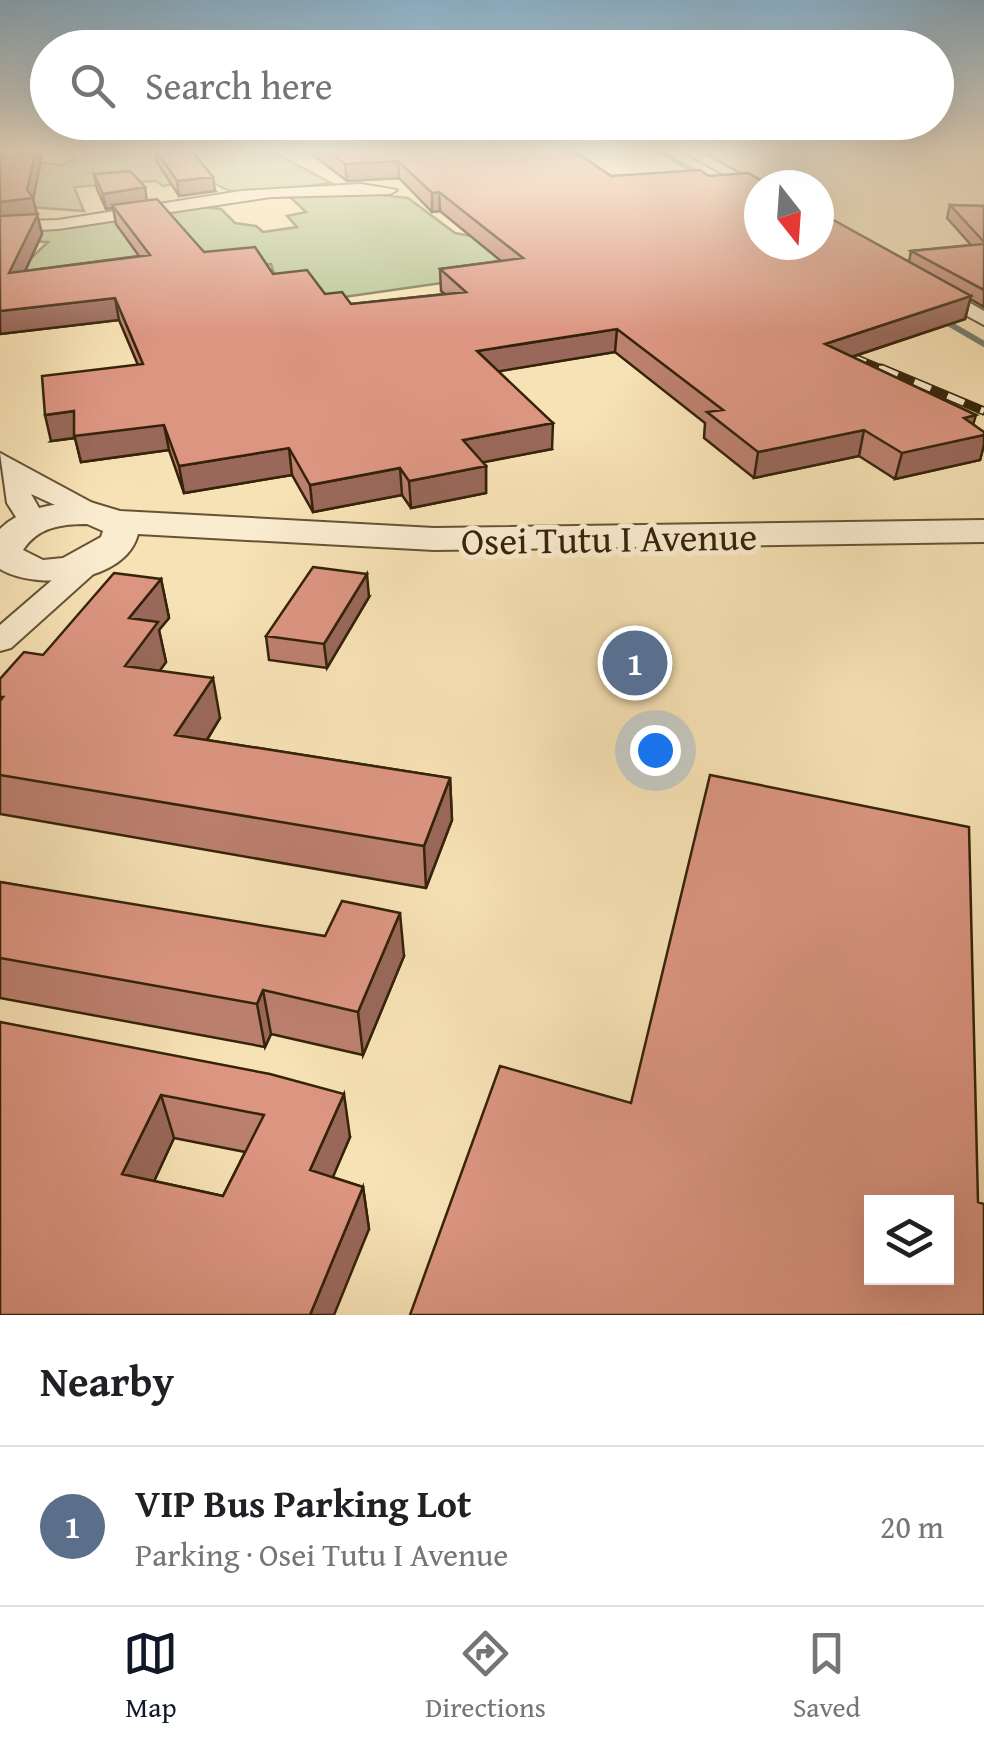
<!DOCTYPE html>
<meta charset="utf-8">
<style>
body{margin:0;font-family:"Gentium Book Plus",serif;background:#f6f6f6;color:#202124}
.controls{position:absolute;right:30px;bottom:30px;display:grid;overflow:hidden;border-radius:0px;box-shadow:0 10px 40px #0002}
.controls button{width:90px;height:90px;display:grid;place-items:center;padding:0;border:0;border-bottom:2px solid #e0e0e0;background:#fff;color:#202124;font:50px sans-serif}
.compass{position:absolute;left:744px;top:170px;width:90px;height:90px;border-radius:50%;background:#fff;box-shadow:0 10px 40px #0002;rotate:163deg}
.you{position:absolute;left:655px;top:750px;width:35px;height:35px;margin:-25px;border:8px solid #fff;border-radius:50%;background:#1a73e8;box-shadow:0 0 0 15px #1a73e833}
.badge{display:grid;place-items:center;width:65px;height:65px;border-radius:50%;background:#111827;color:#fff;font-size:32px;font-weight:700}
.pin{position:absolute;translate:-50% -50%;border:5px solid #fff;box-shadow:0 2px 10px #0006}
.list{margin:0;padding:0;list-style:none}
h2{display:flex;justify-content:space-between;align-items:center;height:130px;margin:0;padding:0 40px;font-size:42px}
h2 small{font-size:32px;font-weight:400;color:#757577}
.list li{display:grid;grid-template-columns:65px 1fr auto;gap:30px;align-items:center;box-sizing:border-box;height:160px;padding:0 40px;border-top:2px solid #e0e0e0}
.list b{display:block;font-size:38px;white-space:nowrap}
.list p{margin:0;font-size:32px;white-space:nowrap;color:#757577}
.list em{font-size:32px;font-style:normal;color:#757577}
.icon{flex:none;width:55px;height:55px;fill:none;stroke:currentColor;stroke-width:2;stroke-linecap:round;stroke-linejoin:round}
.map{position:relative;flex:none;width:984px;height:1315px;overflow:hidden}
.search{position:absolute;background:#fff;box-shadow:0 10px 40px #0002;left:30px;right:30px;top:30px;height:110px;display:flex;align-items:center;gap:25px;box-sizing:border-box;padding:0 35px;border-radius:55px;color:#757577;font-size:38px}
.sheet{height:290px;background:#fff}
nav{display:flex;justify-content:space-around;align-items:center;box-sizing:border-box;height:140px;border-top:2px solid #e0e0e0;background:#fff;font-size:28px;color:#757577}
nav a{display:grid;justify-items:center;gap:5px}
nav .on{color:#111827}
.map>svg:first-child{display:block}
</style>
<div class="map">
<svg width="984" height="1315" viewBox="0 0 984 1315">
<rect width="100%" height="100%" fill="#f7e2b5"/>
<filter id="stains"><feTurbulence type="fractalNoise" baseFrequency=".002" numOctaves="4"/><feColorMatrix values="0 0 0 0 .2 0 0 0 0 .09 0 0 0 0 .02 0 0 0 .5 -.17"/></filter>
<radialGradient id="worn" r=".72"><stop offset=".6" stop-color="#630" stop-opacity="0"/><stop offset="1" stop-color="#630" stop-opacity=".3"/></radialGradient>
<path fill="#b6c493" stroke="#76744e" stroke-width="2.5" d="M72,149H267L331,183C296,186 237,207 210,179L163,186L156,181L74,187L84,211L30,207L0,157L59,165L75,160L67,152Z
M355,192L408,198L455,233L476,237L518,272L323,300L274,274L271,264L0,288L48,242L13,240L14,230L78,227L194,206L221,209L235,223L256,226L263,232L297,227L287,216L306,212L288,195Z"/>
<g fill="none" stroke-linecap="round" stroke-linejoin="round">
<path stroke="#757f71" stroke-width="5" d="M656,149L704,177"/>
<path stroke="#757f71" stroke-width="6" d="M936,316L984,344"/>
<g stroke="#665334" stroke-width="4">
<path id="minor" d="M679,149H694L761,185L759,194Z
M361,184L397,190L390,194L271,197L58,229L0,232V222L58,220L241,191Z
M925,285H939L984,311V325L925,293Z
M0,453L100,507L104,513L90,521L31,494L47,522L33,530L23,528L7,503Z
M90,553L100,556L104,562L100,568L11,648L0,651V625L80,556Z"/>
</g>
<g stroke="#665334" stroke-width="4">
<path id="tertiary" d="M90,502L120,511L434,528L984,520V542L434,550L138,534C126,583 36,591 0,569V529C23,506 59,503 90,502ZM87,524L103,531L101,537L63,558L43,560L23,550C38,527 61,524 87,524Z"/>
</g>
<use href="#minor" fill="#faeccf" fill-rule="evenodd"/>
<use href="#tertiary" fill="#faeccf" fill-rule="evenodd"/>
<g stroke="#352309" stroke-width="8">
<path id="rail-far1" d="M827,346L887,371"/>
</g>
<g stroke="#352309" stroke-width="9">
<path id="rail" d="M881,368L984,411"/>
</g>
<use href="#rail-far1" stroke="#faeccf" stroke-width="5" stroke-dasharray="14" stroke-linecap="butt"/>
<use href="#rail" stroke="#faeccf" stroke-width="6" stroke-dasharray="18" stroke-linecap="butt"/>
</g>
<path fill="#bc806f" stroke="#352309" stroke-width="2.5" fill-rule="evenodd" d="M155,149L215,191L179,196L157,162Z
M305,149H571L611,176H709L909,262L911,251L971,245L947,218L950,205L984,206V307L970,299L965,319L852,357L973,424L984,435V445L980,460L895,479L859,456L754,478L704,438L705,423L615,352L498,371L552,449L482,462L486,466V493L411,508L402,495L313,512L292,475L184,493L169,450L81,462L75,438L51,441L138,365L119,320L0,334L43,151L33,199L42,234L25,271L139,256L116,224L113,208L106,209L97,189L94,174L147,200L204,252L273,274L351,304L445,294L441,291L440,269L501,261L440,211L432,212L399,178L347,181Z
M161,579L169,618L159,630L166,662L160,670L220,718L207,740L450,778L452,820L426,888L0,814V679L43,655Z
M369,597L327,668L269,660L266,636Z
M0,882L404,956L363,1055L271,1034L265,1047L0,998Z
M0,1022L350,1137L332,1177L363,1187L369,1229L0,1315ZM174,1138L245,1152L223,1196L154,1181Z"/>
<path fill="#99685a" stroke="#352309" stroke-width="2.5" d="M36,149H42L43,151L33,199L42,234L14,295L9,273L0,222V202L27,190Z
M398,161L399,178L347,181L345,164Z
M213,177L215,191L179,196L177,181Z
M145,187L147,202L106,209L103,194Z
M439,192L440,211L432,212V193Z
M971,296L965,319L821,367L825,344Z
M115,298L119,320L0,334V311Z
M617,329L615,352L477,375V351Z
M74,411L164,425L169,450L81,462L75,438L51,441L45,415Z
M976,415L969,438L984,435V445L980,460L895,479L902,453L964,418Z
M553,423L552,449L464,466L463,440Z
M864,430L859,456L754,478L758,452Z
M289,448L292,475L184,493L179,466Z
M486,466V493L411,508L409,481Z
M400,468L402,495L313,512L310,485Z
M367,574L369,597L327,668L324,644Z
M161,579L169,618L159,630L166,662L135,706L125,666L129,618Z
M213,678L220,718L184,777L175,735Z
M450,778L452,820L426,888L424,846Z
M400,913L404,956L363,1055L358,1012Z
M263,990L271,1034L265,1047L257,1004Z
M344,1094L350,1137L318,1212L310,1170Z
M161,1095L174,1138L138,1216L122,1174Z
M363,1187L369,1229L334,1315H310Z"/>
<path fill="#db9581" stroke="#352309" stroke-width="2.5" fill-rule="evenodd" d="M0,149H36L27,190L33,198L0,202Z
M155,149H190L213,177L177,181Z
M325,149H571L611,176L700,170L709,176L748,173L770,185H759V245H819V212L971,296L825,344L976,415L964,418L984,432V435L902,453L864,430L758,452L707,412L723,410L617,329L477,351L553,423L463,440L486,466L409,481L400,468L310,485L289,448L179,466L164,425L74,436V411L45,415L42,376L143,364L115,298L0,311V216L38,214L9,273L150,255L112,205L157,199L204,252L255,247L273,274L307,270L325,294L342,292L351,304L466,292L440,269L523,258L439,192L432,193L398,161L345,164Z
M130,171L145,187L103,194L94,174Z
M950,205L984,206V242Z
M984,244V290L911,251Z
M313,567L367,574L324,644L266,636Z
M114,573L161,579L129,618L158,622L125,666L213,678L175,735L450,778L424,846L0,775V701L3,697H0V679L24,652L43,655Z
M710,775L969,827L978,1202L984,1204V1315H410L500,1066L631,1103ZM872,1202H946V1278H872Z
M0,882L325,936L342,901L400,913L358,1012L263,990L257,1004L0,958Z
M0,1022L270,1074L344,1094L310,1170L363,1187L310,1315H0ZM161,1095L264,1115L223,1196L122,1174Z"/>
<linearGradient id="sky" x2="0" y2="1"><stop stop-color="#8bb7d4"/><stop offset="0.45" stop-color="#fbf2de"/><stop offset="1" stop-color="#fbf2de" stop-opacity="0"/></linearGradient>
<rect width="984" height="333" fill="url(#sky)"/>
<g text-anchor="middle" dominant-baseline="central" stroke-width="10" stroke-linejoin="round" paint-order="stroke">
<g font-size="38" fill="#352309" stroke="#faeccf">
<text transform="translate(609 538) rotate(-1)">Osei Tutu I Avenue</text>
</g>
</g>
<rect width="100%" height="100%" filter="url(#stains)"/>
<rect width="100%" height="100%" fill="url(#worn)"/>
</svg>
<div class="controls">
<button><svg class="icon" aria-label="layers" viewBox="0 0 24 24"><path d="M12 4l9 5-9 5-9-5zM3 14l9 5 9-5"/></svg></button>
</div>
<svg class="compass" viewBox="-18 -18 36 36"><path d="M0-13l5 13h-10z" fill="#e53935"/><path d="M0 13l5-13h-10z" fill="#757577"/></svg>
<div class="you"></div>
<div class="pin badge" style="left:635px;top:663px;background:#5c6f8a">1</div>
<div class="search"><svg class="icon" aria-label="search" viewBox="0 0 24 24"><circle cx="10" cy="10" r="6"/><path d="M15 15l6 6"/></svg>Search here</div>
</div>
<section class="sheet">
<h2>Nearby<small></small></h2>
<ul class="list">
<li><span class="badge" style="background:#5c6f8a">1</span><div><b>VIP Bus Parking Lot</b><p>Parking · Osei Tutu I Avenue</p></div><em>20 m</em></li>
</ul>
</section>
<nav>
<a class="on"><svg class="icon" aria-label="map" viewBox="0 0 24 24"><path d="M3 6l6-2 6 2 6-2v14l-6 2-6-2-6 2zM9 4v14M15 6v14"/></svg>Map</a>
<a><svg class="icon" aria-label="directions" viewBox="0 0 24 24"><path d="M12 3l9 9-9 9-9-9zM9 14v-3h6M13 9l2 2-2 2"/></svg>Directions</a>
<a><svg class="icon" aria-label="saved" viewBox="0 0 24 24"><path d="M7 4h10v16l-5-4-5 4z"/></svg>Saved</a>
</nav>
